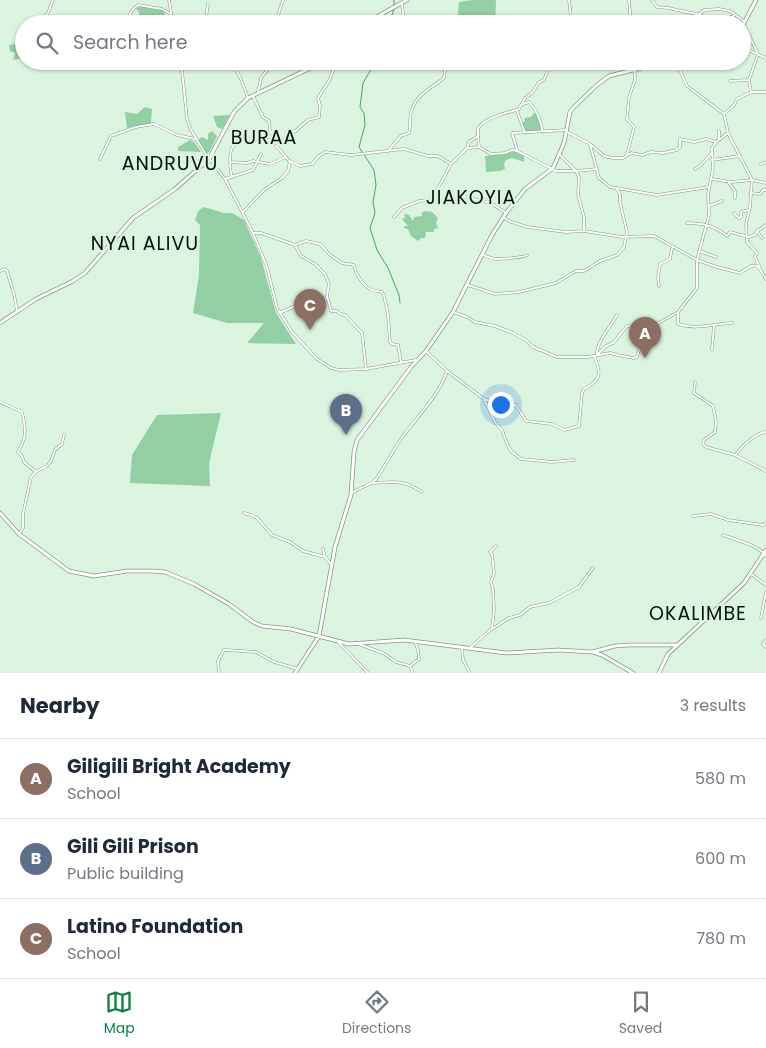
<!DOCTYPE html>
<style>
body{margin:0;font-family:Poppins,sans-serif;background:#f2f2f3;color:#1f2937}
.you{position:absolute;left:500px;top:404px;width:18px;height:18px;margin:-12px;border:4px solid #fff;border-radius:50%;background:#1a73e8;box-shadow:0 0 0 8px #1a73e833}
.badge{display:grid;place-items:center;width:32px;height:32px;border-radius:50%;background:#0b8043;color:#fff;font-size:16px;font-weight:700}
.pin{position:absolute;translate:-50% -41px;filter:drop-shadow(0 1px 2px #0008)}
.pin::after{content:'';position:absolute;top:26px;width:18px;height:15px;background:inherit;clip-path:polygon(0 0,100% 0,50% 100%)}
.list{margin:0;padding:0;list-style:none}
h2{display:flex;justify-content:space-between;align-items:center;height:65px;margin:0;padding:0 20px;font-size:21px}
h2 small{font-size:16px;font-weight:400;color:#747a83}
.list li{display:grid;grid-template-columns:32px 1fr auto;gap:15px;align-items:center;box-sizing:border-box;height:80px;padding:0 20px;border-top:1px solid #e0e1e3}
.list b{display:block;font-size:19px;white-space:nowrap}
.list p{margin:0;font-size:16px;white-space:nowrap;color:#747a83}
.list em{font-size:16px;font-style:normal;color:#747a83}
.icon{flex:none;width:28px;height:28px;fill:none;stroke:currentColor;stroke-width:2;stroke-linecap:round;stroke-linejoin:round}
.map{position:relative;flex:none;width:766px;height:673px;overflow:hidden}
.search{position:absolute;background:#fff;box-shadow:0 1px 4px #0004;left:15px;right:15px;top:15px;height:55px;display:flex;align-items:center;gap:12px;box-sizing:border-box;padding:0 18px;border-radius:28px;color:#747a83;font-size:19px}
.sheet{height:305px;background:#fff}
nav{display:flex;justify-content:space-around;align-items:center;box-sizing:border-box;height:70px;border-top:1px solid #e0e1e3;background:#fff;font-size:14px;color:#747a83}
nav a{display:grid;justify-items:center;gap:2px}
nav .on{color:#0b8043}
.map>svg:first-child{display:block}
</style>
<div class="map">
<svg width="766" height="673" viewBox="0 0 766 673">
<rect width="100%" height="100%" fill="#daf4df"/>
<path fill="#92cfa2" d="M473,0H496L495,24H457L459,2Z
M140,6L159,9L164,11L165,16C157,20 146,22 139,17V12L136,9Z
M24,42V58L13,60L15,53L10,51L9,45Z
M145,107L152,109L151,123L127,128L125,112L137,114Z
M534,113L537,114L542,131H525L522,123L525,121L524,118L531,117Z
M230,115L222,129L217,127L213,116Z
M212,131L217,136L210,151L206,154L198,140L202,137L208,140V134Z
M190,140L195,143L201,152L178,151V147Z
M513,150L524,156V162L512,158L506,160L504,164L505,169L500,171L486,172L485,156L508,154L509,151Z
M204,207L224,213H232L244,220L261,258L276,313L296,344L247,343L264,323H227L193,313L199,275L200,225L195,220L198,211Z
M426,211L432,212L438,218L436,223L438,228L434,229V232H426L425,238H421L418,241L411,236L408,229L404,228V226H408L402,219L405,218L404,214L409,215L413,221L414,217L422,216V212Z
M221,413L209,463L210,486L130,483L132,455L157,415Z"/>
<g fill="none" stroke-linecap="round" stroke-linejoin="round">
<path stroke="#49a668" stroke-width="1" d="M394,5V0
M389,24L394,9
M376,61L363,83L360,107L364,113L365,125L359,147L374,170L376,185L373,202L375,213L370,228L377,250L388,268L399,295L400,303"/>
<g stroke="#819886" stroke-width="3">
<path id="minor" d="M169,0L173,24
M569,0L571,18L569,24
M629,0L631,24
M652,0L657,7L668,8L701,15L708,24
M402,4L404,24
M35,24L48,13L53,0
M129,24C128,15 131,10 138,5L162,9L171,14
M205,24L208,4
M278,24V15L283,0
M678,24L688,23L704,10L719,9L730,11L745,22
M711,24L734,16
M744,25L758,54L749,80L751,92
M742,47L766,58
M181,61L187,119L191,130L205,153L225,179L253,233L267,267L277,308L292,332L317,359L331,368L339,370L366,369L416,360
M231,61L240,77L248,98
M676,61L687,86L724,114L728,133L752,180L750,207L746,224L747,242L757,253L755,257L760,268
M730,81L749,80
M258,92L261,78L274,61
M253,96L263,117L269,121L270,130L273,137L284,141L308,120L319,117L320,106L318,98L329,81L337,61
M523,104L529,102C537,110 540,120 543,132
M517,111L525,133
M724,114L734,105L737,99L747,94L753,92H766
M719,131V139
M567,132L590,144L604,156L613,158H623L631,153L642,155L651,152L663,153L677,150L680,147V139L694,142L706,139L716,142
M478,136L479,147
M284,141L276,146L286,157
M467,148L469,142L478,136V128C488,116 505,114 519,109L525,98L532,93L539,82L544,80L551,61
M517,150L512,133L567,130
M388,151L401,136L409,133C411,125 409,116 412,109C417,94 433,87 444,78L446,61
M560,155L576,171L579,177L578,195L584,217V231
M627,155L634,127L627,119L629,97L635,80L634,61
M100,159L111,136L136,127L154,124L177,135L195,139
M712,160L740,156
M231,162L247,163L253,161L270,164L286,157L289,161
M761,164L766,162
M695,169L700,166L712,153
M232,177C230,172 229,153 232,148C234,145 238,144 239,139L270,140L273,137
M225,179L253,170L261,154
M712,179L731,182L752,180L766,183
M729,183L735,191V198
M616,188L657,195L709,187
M750,193L760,194L763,190H766
M429,200L441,183L451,164L467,148L479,147L491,154L505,153L512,150L517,151L556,171H576L597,169
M709,206L722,201
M243,212L264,190L282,178L288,171L290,161L300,166L312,164L319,156L325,152L351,155L404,149L428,156H438L451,164
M734,213L739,218L741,217V212L748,210
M394,217L402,208L419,201L429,200L453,201L465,197L491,203L506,213
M503,217L509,221L527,227L566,232L584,231L622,237L654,236L697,260L717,267L740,273C754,264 756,260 766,279
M687,223C703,223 715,226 727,236L730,232L749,237L755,235L757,231L766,225
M757,231L762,238
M253,233H261L295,245L306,241L320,244L330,255L342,263L354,265C355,273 362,284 370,289C374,291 378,291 382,292L384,295L388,315L390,342L392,344L398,345L401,362
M295,245L301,256L315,264L325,274L329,284L327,296L331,311H337L340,314L345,315L362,333L366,369
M699,251L716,257
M483,255C487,256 490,258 495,259C501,259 522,258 527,255
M0,271L5,269L7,271L14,294L17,311
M468,285L495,294L519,292L556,283L576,271H584L600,261L617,255L624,247L627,232L620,202V194L616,188L610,187L599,178L590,144
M659,286L658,278L660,264L670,259L672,248
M453,312L467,317L475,322L495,326L513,333L526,340L533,347L557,357H588L610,353L617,355L634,358L637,357L642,339L650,335L655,325L678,312L697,288V260L709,215L708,194L713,168L712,148L716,142L728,133
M678,312V324C696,330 714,324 732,323
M279,313L303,303L315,304L327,298
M712,349L714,326
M597,354C597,341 611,326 617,315
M597,355L606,346L613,343L627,326L635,327L646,326L651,331
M447,371L484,399L499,404L516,405L526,421L552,424L564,430L579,426L582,393L584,389C601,380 602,374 594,356
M695,382L694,393L713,406L716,421L715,432L704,440L703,444L706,447L735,455C743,446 753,434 766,432
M484,399L495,422L502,430L508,446L511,451L521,459L552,462L574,460
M0,402L22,412C26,429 27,437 18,452L22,456L24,462L36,472
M735,455L766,471
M373,483C395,482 402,479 422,492
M352,493C360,487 370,486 376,479C386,465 393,450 403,436C418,416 439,395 447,371L426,351
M244,513L251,515L257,518L272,535L290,542L303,551L325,557
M693,516L711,514L728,520L763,525L766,523
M19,534L23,528V514L31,477L37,471L47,466L51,461L55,450L62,444L64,435
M723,535C736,540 759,545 766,556
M323,549L325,557L331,564
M751,574L766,585
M761,618L766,592
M492,629L494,610L493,589L491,582L494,573L492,554L490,552L496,546
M766,640L763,644L766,647
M339,643L368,673
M358,644L383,653L396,662L410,666L413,673
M471,647L489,631L509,618L520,615L530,607L549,603L579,587L593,568
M462,649L463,660L470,673
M410,666L419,659L418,650L415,641
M219,673L218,661L224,650H226L256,652L274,662L298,669"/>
</g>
<g stroke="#819886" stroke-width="4.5">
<path id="tertiary" d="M369,24L378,16L407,0
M742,27L756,0
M0,323L36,299L73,281L85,273L133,218L175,189L209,159L234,112L248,98L325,61
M0,513L19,534L69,571L94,576L127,571H151L165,572L194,584L229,604L253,622L262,626L291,629L349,644L404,640L506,653L558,650L592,652L615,646L629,645H677
M593,652L602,655L633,673
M295,673L319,636L335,547L351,495L354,452L357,440L411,367L426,351L453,312L492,235L506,213L525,189L553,168L564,143L570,112L573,108L597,85L609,76L669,61
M659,673L668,654L744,583L766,550"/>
</g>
<use href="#minor" stroke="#fff" stroke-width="2"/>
<use href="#tertiary" stroke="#fff" stroke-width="3"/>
</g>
<g text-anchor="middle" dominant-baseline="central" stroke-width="4.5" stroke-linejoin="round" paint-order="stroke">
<g font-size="19" letter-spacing="1" fill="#09110b" stroke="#daf4df">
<text x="264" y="137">BURAA</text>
<text x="170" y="163">ANDRUVU</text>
<text x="471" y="197">JIAKOYIA</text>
<text x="145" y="243">NYAI ALIVU</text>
<text x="698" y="613">OKALIMBE</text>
</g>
</g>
</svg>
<div class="you"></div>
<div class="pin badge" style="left:645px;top:358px;background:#8d6e63">A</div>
<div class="pin badge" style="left:346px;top:435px;background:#5c6f8a">B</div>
<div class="pin badge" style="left:310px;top:330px;background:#8d6e63">C</div>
<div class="search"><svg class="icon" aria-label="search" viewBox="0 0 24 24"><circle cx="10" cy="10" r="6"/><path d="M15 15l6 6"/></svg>Search here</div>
</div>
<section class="sheet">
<h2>Nearby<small>3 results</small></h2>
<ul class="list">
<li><span class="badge" style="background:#8d6e63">A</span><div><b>Giligili Bright Academy</b><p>School</p></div><em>580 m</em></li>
<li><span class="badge" style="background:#5c6f8a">B</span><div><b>Gili Gili Prison</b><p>Public building</p></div><em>600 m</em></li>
<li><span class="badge" style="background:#8d6e63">C</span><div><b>Latino Foundation</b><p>School</p></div><em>780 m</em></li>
</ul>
</section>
<nav>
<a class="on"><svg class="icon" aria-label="map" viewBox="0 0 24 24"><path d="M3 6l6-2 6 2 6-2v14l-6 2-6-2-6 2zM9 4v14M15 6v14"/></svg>Map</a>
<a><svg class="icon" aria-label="directions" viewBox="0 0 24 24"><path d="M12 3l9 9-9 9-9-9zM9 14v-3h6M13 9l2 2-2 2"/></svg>Directions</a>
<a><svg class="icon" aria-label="saved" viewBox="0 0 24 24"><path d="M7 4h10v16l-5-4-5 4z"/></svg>Saved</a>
</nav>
